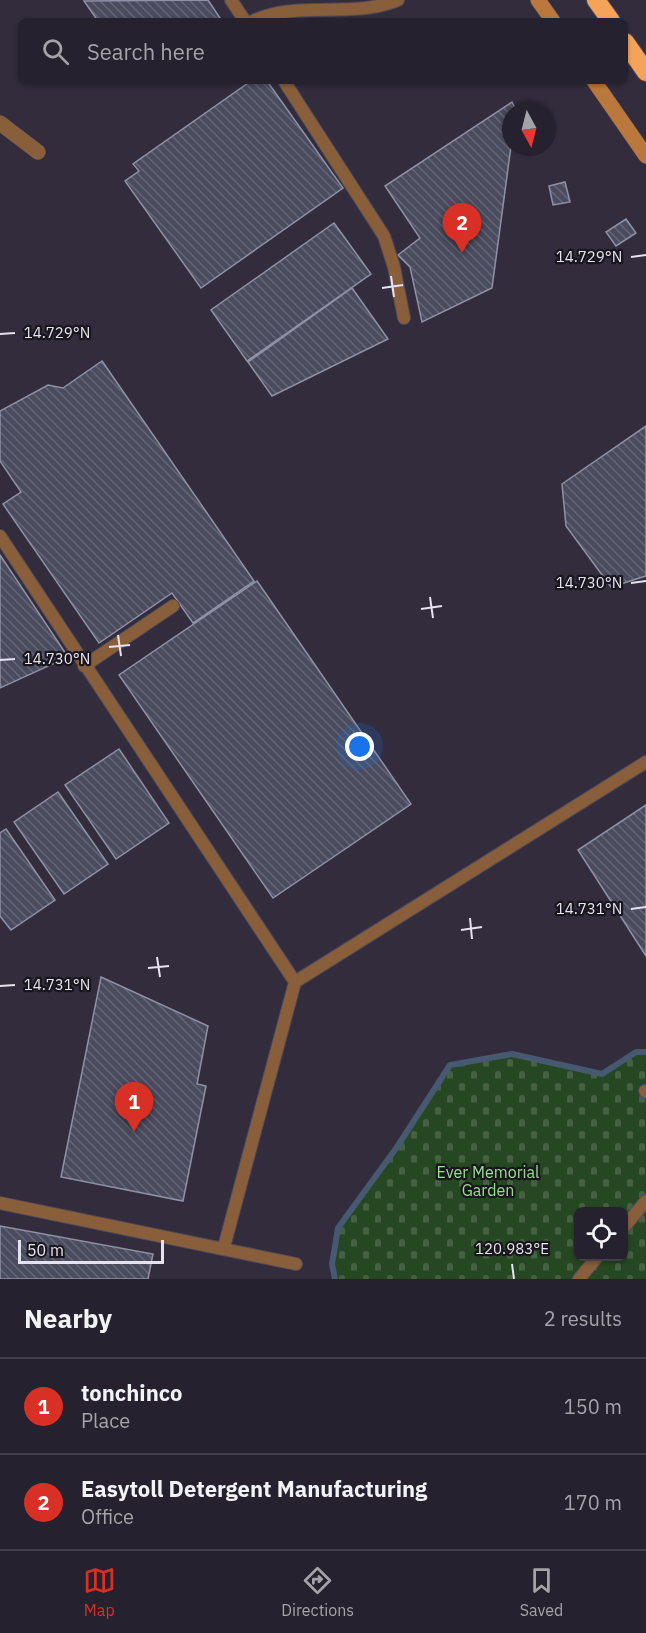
<!DOCTYPE html>
<meta charset="utf-8">
<style>
body{margin:0;font-family:"IBM Plex Sans",sans-serif;background:#2e2936;color:#f1f3f6}
.controls{position:absolute;right:18px;bottom:18px;display:grid;overflow:hidden;border-radius:9px;box-shadow:0 2px 4px #0004}
.controls button{width:54px;height:54px;display:grid;place-items:center;padding:0;border:0;border-bottom:2px solid #423e4a;background:#26212e;color:#f1f3f6;font:30px sans-serif}
.compass{position:absolute;left:502px;top:102px;width:54px;height:54px;border-radius:50%;background:#26212e;box-shadow:0 2px 4px #0004;rotate:173deg}
.scale{position:absolute;left:18px;bottom:15px;width:146px;box-sizing:border-box;padding-left:6px;border:3px solid #e6e2ee;border-top:0;font-size:16px;line-height:21px;white-space:nowrap;color:#e6e2ee;-webkit-text-stroke:4px #19161e;paint-order:stroke}
.you{position:absolute;left:360px;top:747px;width:21px;height:21px;margin:-15px;border:4px solid #fff;border-radius:50%;background:#1a73e8;box-shadow:0 0 0 9px #1a73e833}
.badge{display:grid;place-items:center;width:39px;height:39px;border-radius:50%;background:#d93025;color:#fff;font-size:20px;font-weight:700}
.pin{position:absolute;translate:-50% -50px;filter:drop-shadow(0 2px 3px #0008)}
.pin::after{content:'';position:absolute;top:32px;width:21px;height:18px;background:inherit;clip-path:polygon(0 0,100% 0,50% 100%)}
.list{margin:0;padding:0;list-style:none}
h2{display:flex;justify-content:space-between;align-items:center;height:78px;margin:0;padding:0 24px;font-size:26px}
h2 small{font-size:20px;font-weight:400;color:#a4a3aa}
.list li{display:grid;grid-template-columns:39px 1fr auto;gap:18px;align-items:center;box-sizing:border-box;height:96px;padding:0 24px;border-top:2px solid #423e4a}
.list b{display:block;font-size:22px;white-space:nowrap}
.list p{margin:0;font-size:20px;white-space:nowrap;color:#a4a3aa}
.list em{font-size:20px;font-style:normal;color:#a4a3aa}
.icon{flex:none;width:33px;height:33px;fill:none;stroke:currentColor;stroke-width:2;stroke-linecap:round;stroke-linejoin:round}
.map{position:relative;flex:none;width:646px;height:1279px;overflow:hidden}
.search{position:absolute;background:#26212e;box-shadow:0 2px 4px #0004;left:18px;right:18px;top:18px;height:66px;display:flex;align-items:center;gap:15px;box-sizing:border-box;padding:0 21px;border-radius:9px;color:#a4a3aa;font-size:22px}
.sheet{height:270px;background:#26212e}
nav{display:flex;justify-content:space-around;align-items:center;box-sizing:border-box;height:84px;border-top:2px solid #423e4a;background:#26212e;font-size:16px;color:#a4a3aa}
nav a{display:grid;justify-items:center;gap:3px}
nav .on{color:#d93025}
.map>svg:first-child{display:block}
</style>
<div class="map">
<svg width="646" height="1279" viewBox="0 0 646 1279">
<defs>
<pattern id="cemetery-stones" width="16" height="16" patternUnits="userSpaceOnUse" patternTransform="scale(1.5)"><rect width="16" height="16" fill="#254722"/><path d="M2 7V4a2 2 0 0 1 4 0v3zM10 15v-3a2 2 0 0 1 4 0v3z" fill="#456142"/></pattern>
<pattern id="building-back-hatch" width="6" height="6" patternUnits="userSpaceOnUse" patternTransform="scale(1.5)"><rect width="6" height="6" fill="#4a4b5e"/><path d="M-1 5l2 2M0 0l6 6M5-1l2 2" fill="none" stroke="#646575"/></pattern>
</defs>
<rect width="100%" height="100%" fill="#322c3d"/>
<path fill="url(#cemetery-stones)" fill-rule="evenodd" d="M636,1052H646V1279H335L332,1264L338,1228L396,1147L450,1065L512,1054L602,1074ZM578,1212H624V1256H578Z"/>
<g fill="none" stroke-linecap="round" stroke-linejoin="round">
<path stroke="#465970" stroke-width="6" d="M335,1279L332,1264L338,1228L397,1147L450,1065L512,1054L602,1074L636,1052H646"/>
</g>
<path fill="url(#building-back-hatch)" stroke="#8f91a7" stroke-width="1.5" d="M208,0L222,21H98L84,1Z
M251,81H267L343,188L201,288L125,181L139,171L133,164Z
M512,102L516,110L511,111V146L492,288L422,322L410,267L398,255L420,238L385,186Z
M565,182L570,202L553,205L549,186Z
M626,219L636,233L616,246L606,232Z
M334,223L371,274L247,361L211,310Z
M352,288L388,339L272,396L248,362Z
M102,361L254,581L193,623L172,593L99,643L3,504L21,492L0,461V411L48,385L63,388Z
M646,426V576L611,587L566,526L562,484Z
M0,555L68,657L0,688Z
M257,581L411,804L273,898L119,675Z
M119,749L169,823L116,859L65,785Z
M58,792L108,864L64,894L14,822Z
M646,805V956L578,850Z
M6,829L55,900L11,930L0,916V833Z
M101,977L208,1026L197,1084L206,1086L183,1201L61,1177Z
M0,1226L153,1254L148,1279H0Z"/>
<g fill="none" stroke-linecap="round" stroke-linejoin="round">
<g stroke="#4f4959" stroke-width="14">
<path id="lane" d="M231,0L245,21
M253,21C296,0 353,19 398,0
M284,81L384,236L394,267L404,318
M0,536L295,982
M84,666L173,606
M645,1091L646,1092
M0,1203L296,1264
M624,1227L646,1201
M224,1247L295,982L646,762
M579,1279L598,1256"/>
</g>
<g stroke="#4f4959" stroke-width="16">
<path id="street" d="M0,123L38,152"/>
</g>
<g stroke="#4f4959" stroke-width="16">
<path id="secondary" d="M538,0L553,21
M594,81L646,156"/>
</g>
<g stroke="#4f4959" stroke-width="20">
<path id="highway" d="M596,0L611,21
M625,42L646,72"/>
</g>
<use href="#lane" stroke="#895f3b" stroke-width="12"/>
<use href="#street" stroke="#895f3b" stroke-width="15"/>
<use href="#secondary" stroke="#ba783c" stroke-width="15"/>
<use href="#highway" stroke="#f6a35a" stroke-width="18"/>
</g>
<path fill="none" stroke="#e6e2ee" stroke-width="2" d="M631,257L646,255M391,276L394,297M382,288L403,285M0,334L15,333M631,583L646,581M430,597L433,618M421,609L442,606M118,635L121,656M109,647L130,645M0,660L15,659M631,909L646,907M470,918L472,939M461,930L482,927M157,957L160,977M148,968L169,966M0,986L15,985M512,1264L514,1279"/>
<g text-anchor="middle" dominant-baseline="central" stroke-width="4.5" stroke-linejoin="round" paint-order="stroke">
<g font-size="16" fill="#95e18e" stroke="#19161e">
<text x="488" y="1172">Ever Memorial<tspan x="488" dy="18">Garden</tspan></text>
</g>
</g>
<g font-size="15" text-anchor="middle" fill="#e6e2ee" stroke="#19161e" stroke-width="4.5" stroke-linejoin="round" paint-order="stroke">
<text x="589" y="262">14.729°N</text>
<text x="57" y="338">14.729°N</text>
<text x="589" y="588">14.730°N</text>
<text x="57" y="664">14.730°N</text>
<text x="589" y="914">14.731°N</text>
<text x="57" y="990">14.731°N</text>
<text x="512" y="1254">120.983°E</text>
</g>
</svg>
<div class="controls">
<button><svg class="icon" aria-label="locate" viewBox="0 0 24 24"><circle cx="12" cy="12" r="6"/><path d="M12 2v4M12 18v4M2 12h4M18 12h4"/></svg></button>
</div>
<svg class="compass" viewBox="-18 -18 36 36"><path d="M0-13l5 13h-10z" fill="#e53935"/><path d="M0 13l5-13h-10z" fill="#a4a3aa"/></svg>
<div class="scale">50 m</div>
<div class="you"></div>
<div class="pin badge" style="left:134px;top:1132px">1</div>
<div class="pin badge" style="left:462px;top:253px">2</div>
<div class="search"><svg class="icon" aria-label="search" viewBox="0 0 24 24"><circle cx="10" cy="10" r="6"/><path d="M15 15l6 6"/></svg>Search here</div>
</div>
<section class="sheet">
<h2>Nearby<small>2 results</small></h2>
<ul class="list">
<li><span class="badge">1</span><div><b>tonchinco</b><p>Place</p></div><em>150 m</em></li>
<li><span class="badge">2</span><div><b>Easytoll Detergent Manufacturing</b><p>Office</p></div><em>170 m</em></li>
</ul>
</section>
<nav>
<a class="on"><svg class="icon" aria-label="map" viewBox="0 0 24 24"><path d="M3 6l6-2 6 2 6-2v14l-6 2-6-2-6 2zM9 4v14M15 6v14"/></svg>Map</a>
<a><svg class="icon" aria-label="directions" viewBox="0 0 24 24"><path d="M12 3l9 9-9 9-9-9zM9 14v-3h6M13 9l2 2-2 2"/></svg>Directions</a>
<a><svg class="icon" aria-label="saved" viewBox="0 0 24 24"><path d="M7 4h10v16l-5-4-5 4z"/></svg>Saved</a>
</nav>
